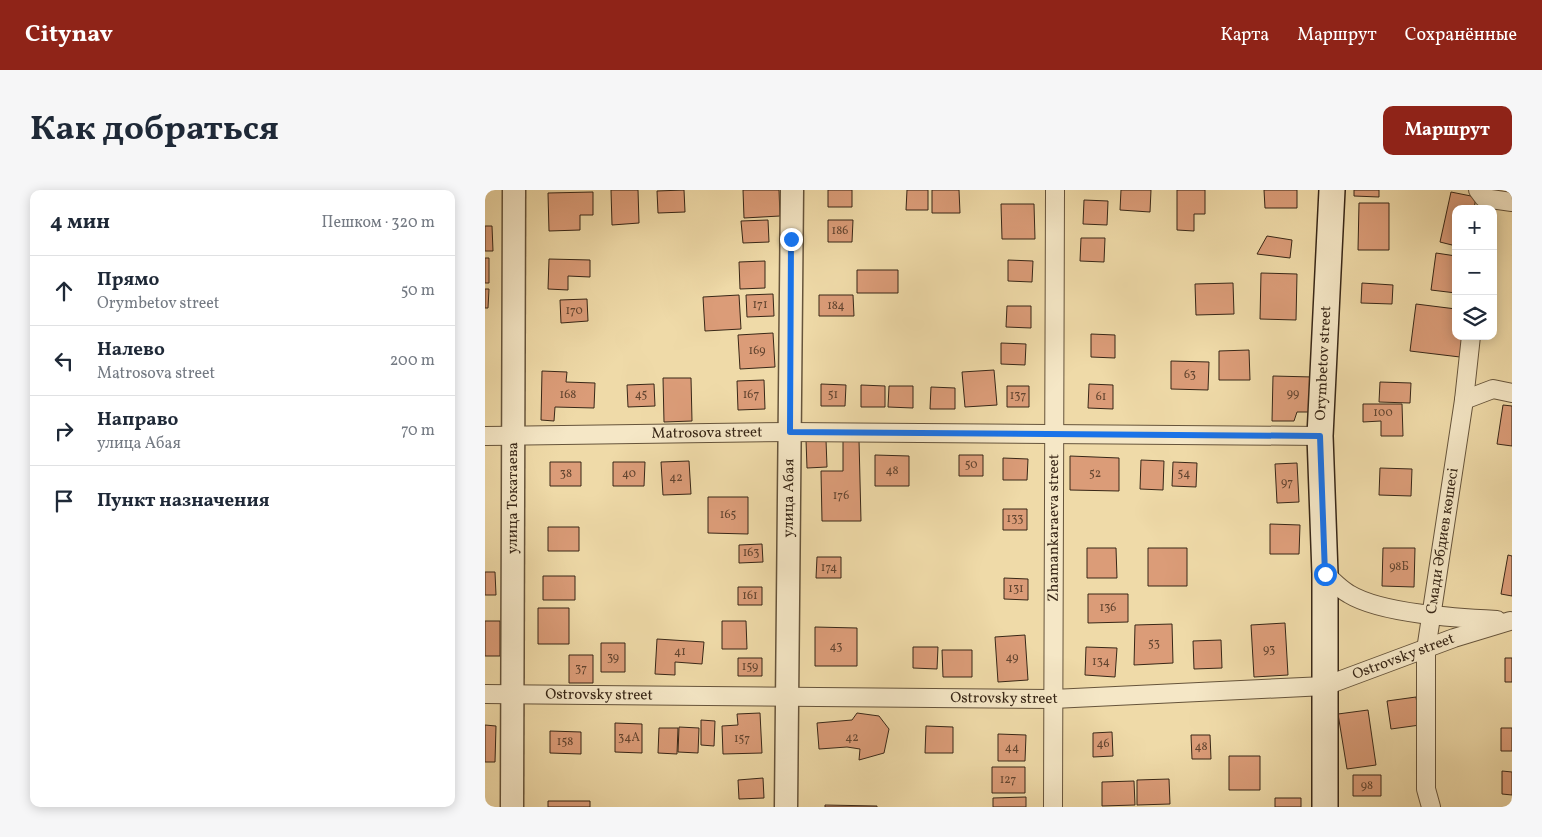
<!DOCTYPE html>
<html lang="ru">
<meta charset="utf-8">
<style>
body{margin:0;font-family:Vollkorn,serif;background:#f6f6f7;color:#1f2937}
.controls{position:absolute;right:15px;top:15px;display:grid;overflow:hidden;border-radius:10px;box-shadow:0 2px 12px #0003}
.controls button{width:45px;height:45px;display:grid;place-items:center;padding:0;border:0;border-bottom:1px solid #e0e1e3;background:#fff;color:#1f2937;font:25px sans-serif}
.stop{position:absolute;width:15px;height:15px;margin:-11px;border:4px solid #1a73e8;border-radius:50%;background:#fff}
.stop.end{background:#1a73e8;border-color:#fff;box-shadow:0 1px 5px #0008}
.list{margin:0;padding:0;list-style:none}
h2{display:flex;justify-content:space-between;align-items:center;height:65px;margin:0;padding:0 20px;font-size:21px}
h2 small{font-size:16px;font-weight:400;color:#747a83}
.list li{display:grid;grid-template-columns:32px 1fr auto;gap:15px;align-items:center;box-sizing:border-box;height:70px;padding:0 20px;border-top:1px solid #e0e1e3}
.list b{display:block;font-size:19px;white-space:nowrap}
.list p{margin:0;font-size:16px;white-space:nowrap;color:#747a83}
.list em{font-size:16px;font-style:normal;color:#747a83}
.icon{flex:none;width:28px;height:28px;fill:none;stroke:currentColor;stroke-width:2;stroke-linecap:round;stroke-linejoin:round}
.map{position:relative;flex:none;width:1027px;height:617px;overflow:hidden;border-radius:10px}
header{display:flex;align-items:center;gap:30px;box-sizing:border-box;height:70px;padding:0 25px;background:#8f2418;color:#fff}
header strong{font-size:24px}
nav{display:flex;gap:28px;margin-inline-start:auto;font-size:18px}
.intro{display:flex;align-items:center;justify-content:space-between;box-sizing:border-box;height:120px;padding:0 30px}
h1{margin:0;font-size:35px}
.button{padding:12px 22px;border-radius:10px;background:#8f2418;color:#fff;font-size:18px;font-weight:700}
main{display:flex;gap:30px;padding:0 30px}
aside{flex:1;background:#fff;border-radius:10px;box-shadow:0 2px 12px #0003}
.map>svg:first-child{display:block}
</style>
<header>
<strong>Citynav</strong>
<nav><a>Карта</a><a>Маршрут</a><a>Сохранённые</a></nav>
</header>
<div class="intro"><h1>Как добраться</h1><a class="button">Маршрут</a></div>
<main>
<aside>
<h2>4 мин<small>Пешком · 320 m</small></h2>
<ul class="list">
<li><svg class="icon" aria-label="ahead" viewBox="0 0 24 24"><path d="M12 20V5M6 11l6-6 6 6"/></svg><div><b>Прямо</b><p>Orymbetov street</p></div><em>50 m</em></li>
<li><svg class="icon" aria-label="left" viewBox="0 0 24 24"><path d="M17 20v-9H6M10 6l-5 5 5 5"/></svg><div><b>Налево</b><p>Matrosova street</p></div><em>200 m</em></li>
<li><svg class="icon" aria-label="right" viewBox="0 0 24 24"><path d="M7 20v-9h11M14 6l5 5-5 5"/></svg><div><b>Направо</b><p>улица Абая</p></div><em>70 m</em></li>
<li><svg class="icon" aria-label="arrive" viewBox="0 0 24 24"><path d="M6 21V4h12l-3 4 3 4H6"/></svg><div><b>Пункт назначения</b></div></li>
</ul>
</aside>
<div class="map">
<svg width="1027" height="617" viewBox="0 0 1027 617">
<rect width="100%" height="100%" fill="#efdaa8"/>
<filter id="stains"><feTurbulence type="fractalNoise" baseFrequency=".004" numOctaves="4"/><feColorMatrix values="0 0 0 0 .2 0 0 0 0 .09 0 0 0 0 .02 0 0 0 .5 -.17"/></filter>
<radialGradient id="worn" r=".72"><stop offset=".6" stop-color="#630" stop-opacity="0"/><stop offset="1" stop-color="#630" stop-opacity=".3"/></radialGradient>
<path fill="#db9c78" stroke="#382717" d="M126,0H153L154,33L127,35Z
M199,0L200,22L173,23L172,1Z
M258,0H294L295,26L259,28Z
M343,0H367V17H343Z
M422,0H443V20H421Z
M447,0H474L475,23H447Z
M636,0H666L665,22L635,20Z
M692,0H720V24H709V41L692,40Z
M779,0H812V18H780Z
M869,0H894V7L869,6Z
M108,2V25H95V40L64,41L63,3Z
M966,2L991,7L989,19H971V56L955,52Z
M599,10L623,11L622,35L598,34Z
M874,13H904V60H873Z
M516,14H549L550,49H517Z
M283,30L284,52L258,53L256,31Z
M343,30H368L367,52H343Z
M0,36H7L8,61H0Z
M782,46L807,50L805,68L772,64Z
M596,48H620L619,72L595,71Z
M951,63L971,66V103L946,100Z
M0,68H4V93H0Z
M64,69L105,70V87L83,86V100L63,99Z
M523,70L548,71L547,92L523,91Z
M280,71V98L255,99L254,72Z
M372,80H413V103H372Z
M776,83L812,84L811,130L775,129Z
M748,93L749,124L711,125L710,94Z
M877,93L908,95L907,114L876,113Z
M0,99H4L3,118H0Z
M288,104L289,126L262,127L261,105Z
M254,105L256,139L220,141L218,107Z
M334,105H368L369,126H334Z
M102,109L103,131L76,133L75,110Z
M931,114L971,119V146H977L975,167L925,161Z
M522,116H546V138L521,137Z
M288,143L290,177L255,179L253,145Z
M606,144L630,145V168L606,167Z
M516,153L541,154L540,175L516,174Z
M764,160L765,190H734V161Z
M686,171L724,172L723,200L686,199Z
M509,180L512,215L480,217L477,182Z
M57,181L82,182L81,192L110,193L109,218L70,217L69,231L56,230Z
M788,186L828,187L827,222H812L809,231H787Z
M178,188H206L207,231L179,232Z
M279,190L280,219L253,220L252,191Z
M895,192L926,193L925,213L894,212Z
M169,194L170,216L143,217L142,195Z
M336,194L361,195L360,216H336Z
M604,194L628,195V219L603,218Z
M376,195L400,196V217H376Z
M404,196H428V218L403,217Z
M522,196H544V217H522Z
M446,197L470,198V219H445Z
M878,214H917L918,246H896V231L878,232Z
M1018,215L1027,216V256L1012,254Z
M321,250H341L342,277L322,278Z
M374,250L376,331H337L336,281H358V251Z
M390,265L424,266V296H390Z
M474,265H498V286H474Z
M585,266L634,268V301L585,300Z
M518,268L543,269L542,290H518Z
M656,270L679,271L678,300L655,299Z
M204,271L206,304L178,305L176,272Z
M65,272H96V296H65Z
M128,272H160L159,296H128Z
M688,272L712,273L711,297L687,296Z
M812,273L814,312L792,313L790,274Z
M895,278L927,279L926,306L894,305Z
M223,307H263V344L223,343Z
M518,319H542V340H518Z
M785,334L815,335L814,364H785Z
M63,337H94V361H63Z
M277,354L278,372L254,373V355Z
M602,358H631L632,388H602Z
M663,358H702V396H663Z
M898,358H930L929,397L897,396Z
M1023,365L1027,366V406L1016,404Z
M332,367H356V388H331Z
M0,382H10L11,405H0Z
M58,386H90V410H58Z
M519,388L543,389V410L519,409Z
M253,397H277V415H253Z
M603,404H643V432L603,433Z
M53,418H84V454H53Z
M0,431H15V466H0Z
M237,431H261L262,459H237Z
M800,433L803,485L769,487L766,435Z
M687,434L688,473L649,475L650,435Z
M330,437L372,438V476H330Z
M540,445L543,490L513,492L510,447Z
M172,449L219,452L217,474L190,472V485L170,484Z
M736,450L737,478L709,479L708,451Z
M116,453H140V482H116Z
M428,457H453L452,479L428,478Z
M601,457L632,458L630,487L600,485Z
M457,460H487V487H458Z
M84,465H108V493H84Z
M253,468H277V486H253Z
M1020,468H1027V492H1020Z
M931,507L935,535L906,539L902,511Z
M883,520L891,575L862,579L853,524Z
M275,523L277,563L238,564L237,536L253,535L252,524Z
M372,523L394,526L404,539L399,563L374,570L375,559L362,557L334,559L332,533L367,530Z
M216,530L230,531L229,556L216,555Z
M130,533L157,534V563L130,562Z
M0,535L11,536L10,572H0Z
M441,536L468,537V563H440Z
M194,537L214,538L213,563L193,562Z
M174,538H193L192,564L173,563Z
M1016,538H1027V561H1016Z
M65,541L96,542V564L65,563Z
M627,542L628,566L608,567V543Z
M513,544L541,545L540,571H513Z
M706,545H725L726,569H707Z
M744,566H775V600H744Z
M507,577H540V603H507Z
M1017,581L1027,582V605L1017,604Z
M868,585H896V606H868Z
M278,588L279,608L254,609L253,590Z
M684,589L685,614L652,615V590Z
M649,591L650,615L617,616V592Z
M541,607V617H508V608Z
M790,608H816V617H790Z
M63,611H105V617H63Z
M340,615L392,616V617H340Z"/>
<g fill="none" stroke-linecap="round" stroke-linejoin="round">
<g stroke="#66543b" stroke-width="20">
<g id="minor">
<path d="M993,0L999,8L1027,12"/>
<path d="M979,210L1008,199L1027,203"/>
<path id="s1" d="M0,246L305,242L835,246"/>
<path d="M840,384C848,391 855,399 864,404C897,424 973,428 1012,430"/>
<path id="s2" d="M0,504L568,509L840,496L969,448L1025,431"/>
<path id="s3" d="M568,617L570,0"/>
<path id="s4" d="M946,617L941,599V460L979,210L986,146"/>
</g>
</g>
<g stroke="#66543b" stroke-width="25">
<g id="tertiary">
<path id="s5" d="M27,617L29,0"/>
<path id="s6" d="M301,617L307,0"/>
</g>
</g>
<g stroke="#382717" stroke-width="28">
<g id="secondary">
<path id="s7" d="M840,617V384L835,246L847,0"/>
</g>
</g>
<use href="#minor" stroke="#f5e7c6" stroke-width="18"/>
<use href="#tertiary" stroke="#f5e7c6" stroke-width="22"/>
<use href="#secondary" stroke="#f5e7c6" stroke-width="25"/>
</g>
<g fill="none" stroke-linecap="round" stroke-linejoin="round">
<path stroke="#1a73e8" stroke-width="6" d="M306,49L305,242L835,246L840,384"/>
</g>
<g text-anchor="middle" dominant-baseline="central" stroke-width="4.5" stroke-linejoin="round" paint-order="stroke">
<g font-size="12" fill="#61442f">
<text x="355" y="41">186</text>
<text x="275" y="115">171</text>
<text x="351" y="116">184</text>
<text x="89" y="121">170</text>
<text x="272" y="161">169</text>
<text x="705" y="185">63</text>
<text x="808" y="204">99</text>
<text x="83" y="205">168</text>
<text x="156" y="205">45</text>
<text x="266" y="205">167</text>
<text x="348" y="205">51</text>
<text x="533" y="206">137</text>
<text x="616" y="207">61</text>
<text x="898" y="223">100</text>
<text x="486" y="275">50</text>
<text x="407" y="281">48</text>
<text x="81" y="284">38</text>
<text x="144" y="284">40</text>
<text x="610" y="284">52</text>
<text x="699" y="284">54</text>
<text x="191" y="288">42</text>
<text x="802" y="293">97</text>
<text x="356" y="306">176</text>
<text x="243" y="325">165</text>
<text x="530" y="329">133</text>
<text x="266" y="363">163</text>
<text x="914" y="377">98Б</text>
<text x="344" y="378">174</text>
<text x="531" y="399">131</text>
<text x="265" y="406">161</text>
<text x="623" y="418">136</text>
<text x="669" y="454">53</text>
<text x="351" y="457">43</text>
<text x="784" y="460">93</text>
<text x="195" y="462">41</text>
<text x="128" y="468">39</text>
<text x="527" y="468">49</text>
<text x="616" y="472">134</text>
<text x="265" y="477">159</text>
<text x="96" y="479">37</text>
<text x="144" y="548">34А</text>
<text x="367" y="548">42</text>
<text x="257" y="549">157</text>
<text x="80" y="552">158</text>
<text x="618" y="554">46</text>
<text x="716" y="557">48</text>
<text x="527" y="558">44</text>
<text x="523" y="590">127</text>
<text x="882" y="596">98</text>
</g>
<g font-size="15" fill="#382717" stroke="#f5e7c6">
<text stroke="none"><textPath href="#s7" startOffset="444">Orymbetov street</textPath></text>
<text stroke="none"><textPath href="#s1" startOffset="222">Matrosova street</textPath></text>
<text stroke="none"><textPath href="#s5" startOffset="309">улица Токатаева</textPath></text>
<text stroke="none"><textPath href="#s6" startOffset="309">улица Абая</textPath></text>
<text stroke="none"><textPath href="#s3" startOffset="279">Zhamankaraeva street</textPath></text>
<text stroke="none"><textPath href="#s4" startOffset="268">Смади Әбдиев көшесі</textPath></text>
<text stroke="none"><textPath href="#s2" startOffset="924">Ostrovsky street</textPath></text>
<text stroke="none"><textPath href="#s2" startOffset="114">Ostrovsky street</textPath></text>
<text stroke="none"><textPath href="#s2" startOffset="519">Ostrovsky street</textPath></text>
</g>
</g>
<rect width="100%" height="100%" filter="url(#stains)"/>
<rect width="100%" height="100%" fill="url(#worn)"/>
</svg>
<div class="controls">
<button>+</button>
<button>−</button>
<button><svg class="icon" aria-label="layers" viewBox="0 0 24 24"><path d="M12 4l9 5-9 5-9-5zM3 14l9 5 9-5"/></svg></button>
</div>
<div class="stop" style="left:840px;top:384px"></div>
<div class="stop end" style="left:306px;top:49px"></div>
</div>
</main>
